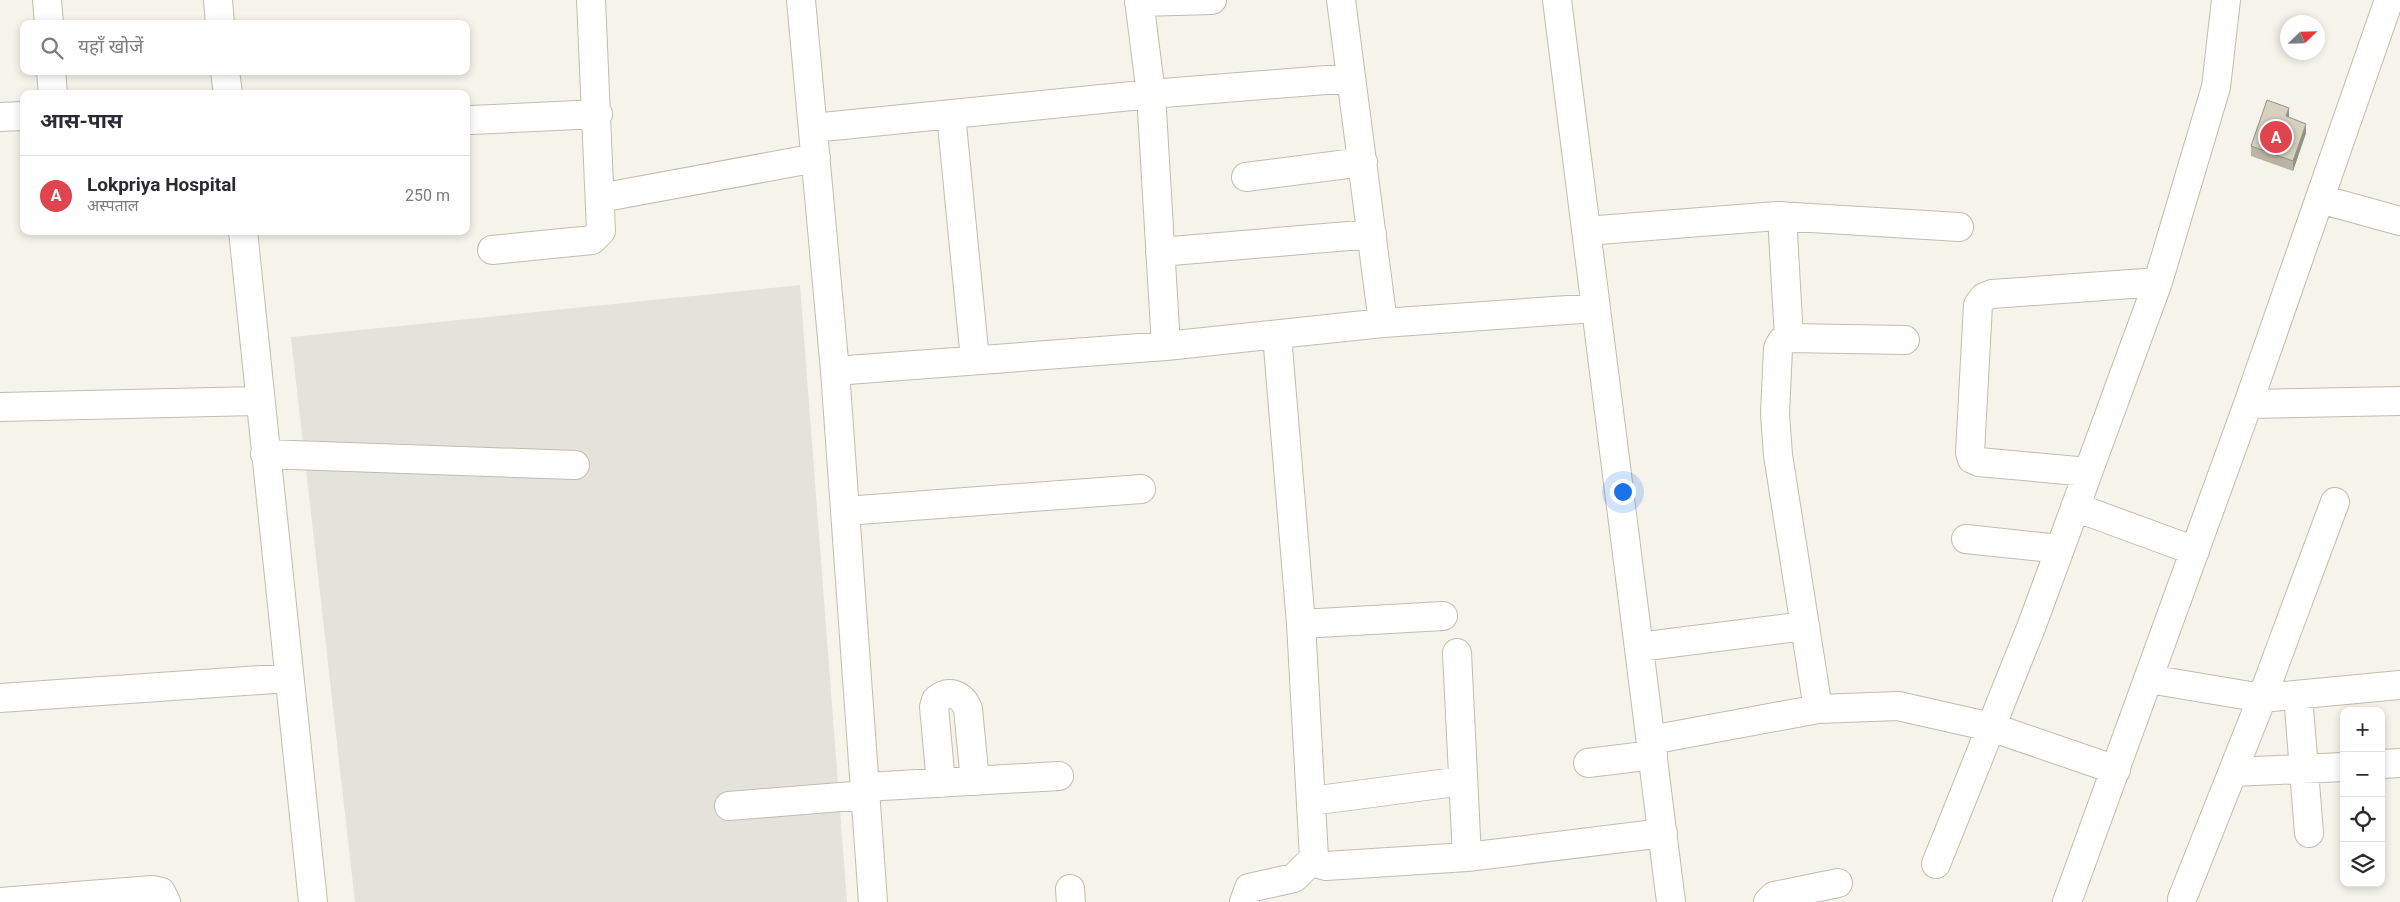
<!DOCTYPE html>
<html lang="hi">
<meta charset="utf-8">
<style>
body{margin:0;font-family:Roboto,"Noto Sans Devanagari",sans-serif;background:#f7f7f7;color:#2b2b33}
.controls{position:absolute;right:15px;bottom:15px;display:grid;overflow:hidden;border-radius:10px;box-shadow:0 2px 8px #0003}
.controls button{width:45px;height:45px;display:grid;place-items:center;padding:0;border:0;border-bottom:1px solid #e1e1e2;background:#fff;color:#2b2b33;font:25px sans-serif}
.compass{position:absolute;left:2280px;top:15px;width:45px;height:45px;border-radius:50%;background:#fff;box-shadow:0 2px 8px #0003;rotate:67deg}
.you{position:absolute;left:1622px;top:491px;width:18px;height:18px;margin:-12px;border:4px solid #fff;border-radius:50%;background:#1a73e8;box-shadow:0 0 0 8px #1a73e833}
.badge{display:grid;place-items:center;width:32px;height:32px;border-radius:50%;background:#7c3aed;color:#fff;font-size:16px;font-weight:700}
.pin{position:absolute;translate:-50% -50%;border:2px solid #fff;box-shadow:0 1px 5px #0006}
.list{margin:0;padding:0;list-style:none}
h2{display:flex;justify-content:space-between;align-items:center;height:65px;margin:0;padding:0 20px;font-size:21px}
h2 small{font-size:16px;font-weight:400;color:#7c7c81}
.list li{display:grid;grid-template-columns:32px 1fr auto;gap:15px;align-items:center;box-sizing:border-box;height:80px;padding:0 20px;border-top:1px solid #e1e1e2}
.list b{display:block;font-size:19px;white-space:nowrap}
.list p{margin:0;font-size:16px;white-space:nowrap;color:#7c7c81}
.list em{font-size:16px;font-style:normal;color:#7c7c81}
.icon{flex:none;width:28px;height:28px;fill:none;stroke:currentColor;stroke-width:2;stroke-linecap:round;stroke-linejoin:round}
.map{position:relative;flex:none;width:2400px;height:902px;overflow:hidden}
.search{position:absolute;background:#fff;box-shadow:0 2px 8px #0003;left:20px;top:20px;width:450px;height:55px;display:flex;align-items:center;gap:12px;box-sizing:border-box;padding:0 18px;border-radius:10px;color:#7c7c81;font-size:19px}
.panel{position:absolute;background:#fff;box-shadow:0 2px 8px #0003;left:20px;top:90px;width:450px;height:145px;border-radius:10px}
.map>svg:first-child{display:block}
</style>
<div class="map">
<svg width="2400" height="902" viewBox="0 0 2400 902">
<rect width="100%" height="100%" fill="#f5f3ea"/>
<path fill="#e5e2db" d="M800,285L847,902H355L291,337Z"/>
<g fill="none" stroke-linecap="round" stroke-linejoin="round">
<g stroke="#c1bdac" stroke-width="30">
<path id="minor" d="M47,0L49,24
M218,0L220,24
M801,0L835,371L873,902
M1139,0L1151,94L1166,346
M1557,0L1671,902
M1139,2L1212,0
M51,71L53,94
M225,71L228,94
M951,114L975,360
M0,117L24,116
M471,120L598,114
M813,128L1151,94L1351,78
M1246,177L1363,162
M600,198L816,158
M2320,199L2400,221
M1782,216L1789,338
M243,231L313,902
M1586,231L1777,216L1959,227
M492,250L592,240L601,231L591,0
M1160,252L1372,234
M1383,323L1596,308
M1277,335L1301,624L1314,858L1319,864L1326,866L1467,857
M835,371L1166,346L1383,323L1341,0
M2248,404L2400,401
M0,407L260,401
M265,454L575,465
M2088,472L1979,462L1972,459L1970,453L1978,305L1984,297L1992,294L2158,282
M2075,507L2195,551
M845,511L1141,489
M1966,539L2060,549
M1301,624L1443,616
M1639,647L1805,626
M1457,653L1467,857L1663,833
M2149,679L2262,698L2400,685
M2298,695L2309,833
M0,698L289,678
M1818,709L1778,455L1775,414L1778,348L1782,341L1789,338L1905,340
M1651,740L1818,709L1898,706L1991,727L2116,770
M1588,763L1653,755
M2381,764L2400,763
M2233,772L2344,767
M941,783L934,707L936,700C949,689 962,694 968,709L975,781
M865,787L1059,776
M1311,801L1463,781
M729,806L865,795
M1936,864L2032,625L2158,282L2216,87L2226,0
M1070,889L1071,902
M2182,899L2262,698L2335,502
M0,902L152,890L161,892L166,902
M1244,902L1249,888L1294,878L1314,858
M1768,902L1774,896L1838,883
M2067,902L2248,404L2389,0"/>
</g>
<use href="#minor" stroke="#fff" stroke-width="28"/>
</g>
<path fill="#b9b4a4" d="M2289,117L2306,133L2293,171L2251,156V146Z"/>
<path fill="#969286" d="M2289,108V118L2286,116Z
M2306,124V133L2293,171V161Z"/>
<path fill="#d7d1bf" stroke="#969286" d="M2267,100L2289,108L2286,116L2306,124L2293,161L2251,146Z"/>
</svg>
<div class="controls">
<button>+</button>
<button>−</button>
<button><svg class="icon" aria-label="locate" viewBox="0 0 24 24"><circle cx="12" cy="12" r="6"/><path d="M12 2v4M12 18v4M2 12h4M18 12h4"/></svg></button>
<button><svg class="icon" aria-label="layers" viewBox="0 0 24 24"><path d="M12 4l9 5-9 5-9-5zM3 14l9 5 9-5"/></svg></button>
</div>
<svg class="compass" viewBox="-18 -18 36 36"><path d="M0-13l5 13h-10z" fill="#e53935"/><path d="M0 13l5-13h-10z" fill="#7c7c81"/></svg>
<div class="you"></div>
<div class="pin badge" style="left:2276px;top:137px;background:#e0444e">A</div>
<div class="search"><svg class="icon" aria-label="search" viewBox="0 0 24 24"><circle cx="10" cy="10" r="6"/><path d="M15 15l6 6"/></svg>यहाँ खोजें</div>
<section class="panel">
<h2>आस-पास<small></small></h2>
<ul class="list">
<li><span class="badge" style="background:#e0444e">A</span><div><b>Lokpriya Hospital</b><p>अस्पताल</p></div><em>250 m</em></li>
</ul>
</section>
</div>
